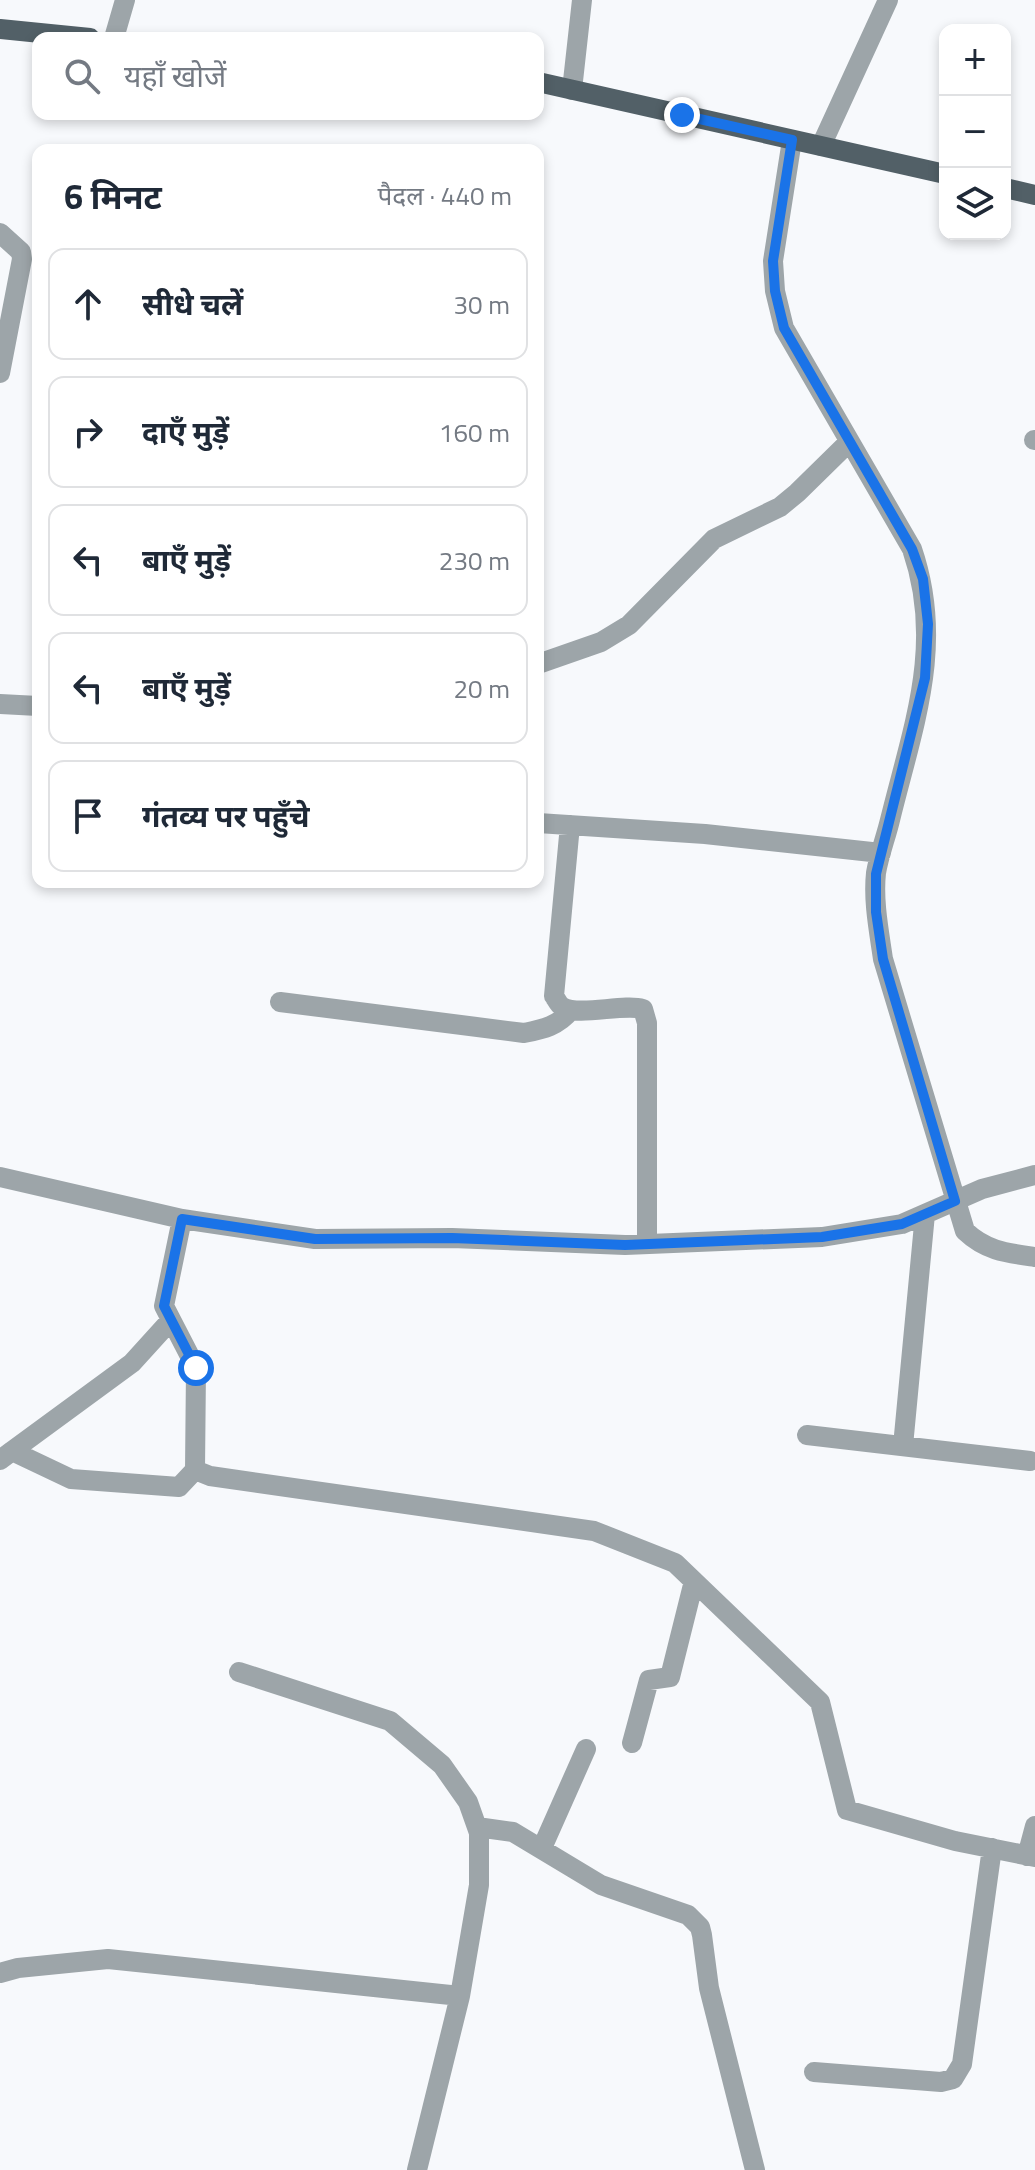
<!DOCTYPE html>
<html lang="hi">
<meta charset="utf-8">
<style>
body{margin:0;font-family:"Titillium Web","Noto Sans Devanagari",sans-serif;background:#f6f6f7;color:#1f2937}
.controls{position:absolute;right:24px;top:24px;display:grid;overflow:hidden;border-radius:16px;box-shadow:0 4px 12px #0003}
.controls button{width:72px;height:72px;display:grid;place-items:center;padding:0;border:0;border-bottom:2px solid #e0e1e3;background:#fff;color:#1f2937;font:40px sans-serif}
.stop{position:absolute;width:24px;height:24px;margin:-18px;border:6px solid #1a73e8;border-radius:50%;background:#fff}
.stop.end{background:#1a73e8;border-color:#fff;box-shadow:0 2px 8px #0008}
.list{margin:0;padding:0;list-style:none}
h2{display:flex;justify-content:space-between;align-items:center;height:104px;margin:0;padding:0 32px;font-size:34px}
h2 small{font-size:26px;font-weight:400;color:#747a83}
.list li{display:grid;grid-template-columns:52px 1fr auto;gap:24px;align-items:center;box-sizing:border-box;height:112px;margin:0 16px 16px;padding:0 16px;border:2px solid #e0e1e3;border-radius:16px}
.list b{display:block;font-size:30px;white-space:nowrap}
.list em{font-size:26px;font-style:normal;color:#747a83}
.icon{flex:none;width:44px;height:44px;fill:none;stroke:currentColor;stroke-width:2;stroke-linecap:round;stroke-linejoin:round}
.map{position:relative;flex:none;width:1035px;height:2170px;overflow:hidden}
.search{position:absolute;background:#fff;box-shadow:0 4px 12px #0003;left:32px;top:32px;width:512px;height:88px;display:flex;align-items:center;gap:20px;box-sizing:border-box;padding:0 28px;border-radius:16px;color:#747a83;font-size:30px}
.panel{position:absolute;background:#fff;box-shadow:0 4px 12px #0003;left:32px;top:144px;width:512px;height:744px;border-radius:16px}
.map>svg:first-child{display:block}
</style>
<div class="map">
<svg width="1035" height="2170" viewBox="0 0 1035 2170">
<rect width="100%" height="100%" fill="#f7f9fc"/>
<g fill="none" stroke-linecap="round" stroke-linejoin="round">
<path stroke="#9da5a9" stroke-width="20" d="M114,38L125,0
M572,90L582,0
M792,140L773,261L775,291L784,328L912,549C945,645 913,726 890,820C886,837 879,855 876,873C873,901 879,931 883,959L965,1231C986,1251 1007,1253 1035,1257
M821,146L888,0
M0,233L21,252L22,259L0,373
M1034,440H1035
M538,664L601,642L629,625L714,539L780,507L797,493L849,442
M0,704L38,706
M538,823L705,834L881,853
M570,825L554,996C555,997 559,1005 561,1006C576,1018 622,1003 643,1009L647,1023V1244
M280,1002L524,1033C544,1029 558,1026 571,1010
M0,1177L182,1219L164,1306L196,1368L195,1470L210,1476L594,1531L675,1563L820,1702L847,1810L955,1841L1035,1857
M182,1219L315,1239L452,1238L625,1245L822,1237L902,1224L982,1189L1035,1175
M807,1435L1030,1461
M903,1446L925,1214
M12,1451L132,1363L171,1320
M0,1460L12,1451L71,1479L179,1487L195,1470
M239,1672L390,1721L442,1765L468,1802L479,1833V1885L460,1996L417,2170
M632,1743L649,1680L670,1677L694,1581
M477,1827L513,1832L601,1885L688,1915L700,1927L702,1935L709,1988L755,2170
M542,1848L586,1749
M1027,1856L1035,1826
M0,1973L18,1968L108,1959L460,1996
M814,2072L941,2082L953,2079L962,2064L992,1848"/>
<path stroke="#526067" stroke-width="20" d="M0,29L90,38
M538,82L945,174
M1005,188L1035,195"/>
</g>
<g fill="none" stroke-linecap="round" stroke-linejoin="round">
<path stroke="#1a73e8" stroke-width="10" d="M196,1368L164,1306L182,1219L315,1239L452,1238L625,1245L822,1237L902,1224L955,1201L883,959L876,912V874L925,678L928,624L923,579L912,549L784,328L775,291L773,261L792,140L682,115"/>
</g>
</svg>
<div class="controls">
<button>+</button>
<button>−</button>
<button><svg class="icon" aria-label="layers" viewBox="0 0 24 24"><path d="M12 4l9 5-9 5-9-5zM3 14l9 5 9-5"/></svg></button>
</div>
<div class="stop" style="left:196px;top:1368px"></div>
<div class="stop end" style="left:682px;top:115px"></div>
<div class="search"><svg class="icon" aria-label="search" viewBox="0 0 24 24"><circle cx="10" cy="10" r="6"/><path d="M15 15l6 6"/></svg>यहाँ खोजें</div>
<section class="panel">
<h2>6 मिनट<small>पैदल · 440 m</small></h2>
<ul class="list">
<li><svg class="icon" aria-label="ahead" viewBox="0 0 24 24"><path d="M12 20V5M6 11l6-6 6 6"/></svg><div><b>सीधे चलें</b></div><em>30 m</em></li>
<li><svg class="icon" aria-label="right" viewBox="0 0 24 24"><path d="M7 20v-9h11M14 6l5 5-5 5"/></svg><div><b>दाएँ मुड़ें</b></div><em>160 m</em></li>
<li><svg class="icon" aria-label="left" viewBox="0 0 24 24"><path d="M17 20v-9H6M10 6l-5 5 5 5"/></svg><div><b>बाएँ मुड़ें</b></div><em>230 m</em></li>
<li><svg class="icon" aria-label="left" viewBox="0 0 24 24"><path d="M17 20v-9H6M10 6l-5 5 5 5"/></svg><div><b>बाएँ मुड़ें</b></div><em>20 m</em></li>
<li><svg class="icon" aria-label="arrive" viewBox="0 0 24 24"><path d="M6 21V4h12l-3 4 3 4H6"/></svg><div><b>गंतव्य पर पहुँचे</b></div></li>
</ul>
</section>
</div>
